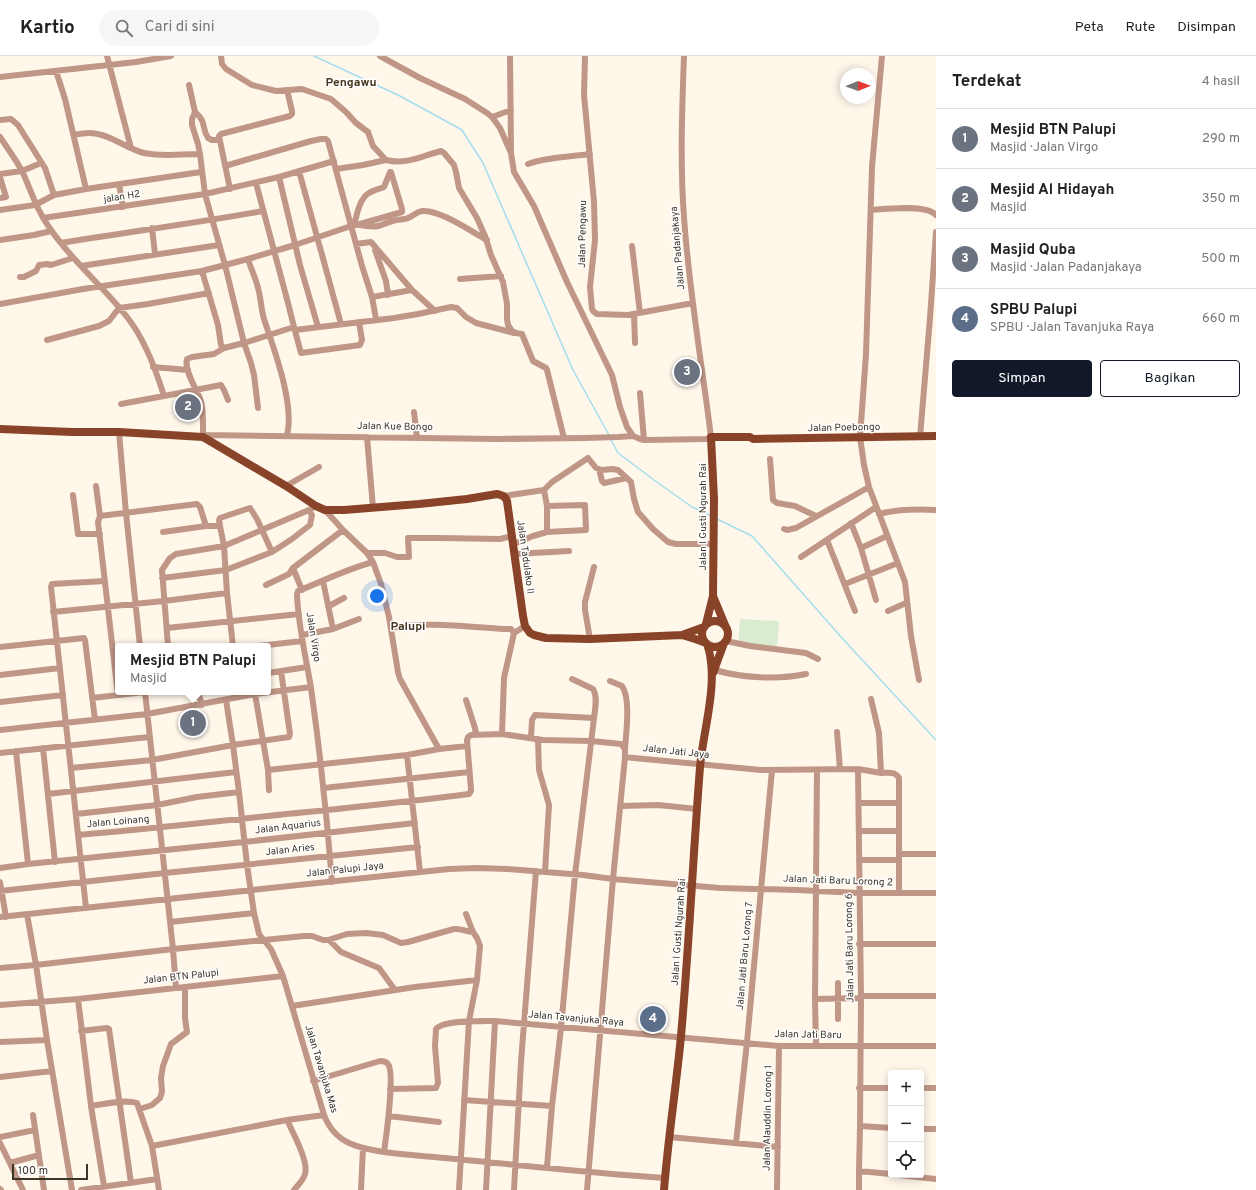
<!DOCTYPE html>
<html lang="id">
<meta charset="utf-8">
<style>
body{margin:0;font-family:Overpass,sans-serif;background:#f6f6f6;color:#222}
.controls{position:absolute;right:12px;bottom:12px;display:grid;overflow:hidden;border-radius:4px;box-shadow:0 2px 10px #0003}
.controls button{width:36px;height:36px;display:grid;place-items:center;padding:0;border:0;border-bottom:1px solid #e0e0e0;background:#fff;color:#222;font:20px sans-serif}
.compass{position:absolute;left:840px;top:12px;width:36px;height:36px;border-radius:50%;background:#fff;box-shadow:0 2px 10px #0003;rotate:89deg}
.scale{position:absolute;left:12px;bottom:10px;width:76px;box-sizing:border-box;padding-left:4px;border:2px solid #3b3428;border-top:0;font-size:11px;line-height:14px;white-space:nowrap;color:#3b3428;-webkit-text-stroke:3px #fff;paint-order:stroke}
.you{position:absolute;left:377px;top:540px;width:14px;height:14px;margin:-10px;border:3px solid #fff;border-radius:50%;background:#1a73e8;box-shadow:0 0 0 6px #1a73e833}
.badge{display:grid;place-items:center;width:26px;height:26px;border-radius:50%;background:#111827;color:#fff;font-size:13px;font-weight:700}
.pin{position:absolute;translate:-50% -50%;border:2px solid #fff;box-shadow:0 1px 4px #0006}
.popup{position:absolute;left:115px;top:587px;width:156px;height:52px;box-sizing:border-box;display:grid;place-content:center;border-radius:4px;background:#fff;filter:drop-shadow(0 1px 3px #0005);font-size:13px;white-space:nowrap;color:#767676}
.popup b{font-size:15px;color:#222}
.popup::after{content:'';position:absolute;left:50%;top:100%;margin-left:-8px;border:8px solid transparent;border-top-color:#fff}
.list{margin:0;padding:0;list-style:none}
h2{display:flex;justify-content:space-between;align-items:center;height:52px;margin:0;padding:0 16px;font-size:17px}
h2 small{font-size:13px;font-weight:400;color:#767676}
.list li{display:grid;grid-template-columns:26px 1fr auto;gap:12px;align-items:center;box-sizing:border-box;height:60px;padding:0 16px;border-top:1px solid #e0e0e0}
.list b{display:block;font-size:15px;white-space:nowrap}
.list p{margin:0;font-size:13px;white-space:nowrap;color:#767676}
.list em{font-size:13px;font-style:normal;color:#767676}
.actions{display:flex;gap:8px;padding:12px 16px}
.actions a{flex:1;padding:9px 0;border:1px solid #111827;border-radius:4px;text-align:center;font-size:14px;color:#111827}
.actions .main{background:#111827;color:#fff}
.icon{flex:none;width:22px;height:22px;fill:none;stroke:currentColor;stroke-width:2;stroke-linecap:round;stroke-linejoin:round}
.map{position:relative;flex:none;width:936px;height:1134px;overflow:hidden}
header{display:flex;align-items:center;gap:24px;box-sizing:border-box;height:56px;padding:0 20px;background:#fff;border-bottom:1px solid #e0e0e0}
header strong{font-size:19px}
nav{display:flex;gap:22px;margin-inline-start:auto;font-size:14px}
.search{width:280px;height:36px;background:#f6f6f6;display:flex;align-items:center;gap:10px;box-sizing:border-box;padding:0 14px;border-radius:22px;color:#767676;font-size:15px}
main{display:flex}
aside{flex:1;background:#fff}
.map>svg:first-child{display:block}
</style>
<header>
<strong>Kartio</strong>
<div class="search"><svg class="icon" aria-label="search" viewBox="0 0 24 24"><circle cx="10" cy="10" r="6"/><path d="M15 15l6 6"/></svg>Cari di sini</div>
<nav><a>Peta</a><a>Rute</a><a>Disimpan</a></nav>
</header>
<main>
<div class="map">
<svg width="936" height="1134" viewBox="0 0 936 1134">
<rect width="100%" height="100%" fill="#fff7ea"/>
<path fill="#daeccf" d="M740,563L779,565L777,591L738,588Z"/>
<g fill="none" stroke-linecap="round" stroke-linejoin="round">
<path stroke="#a4ddee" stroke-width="1.5" d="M314,0L400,40L462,74L483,107L573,314L609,379
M611,384L618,397L654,424L692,451L710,459
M717,463L752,480L842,582L936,684"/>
<path stroke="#c09687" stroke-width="6" d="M107,0L131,92
M221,0L222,8L226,13L252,29L276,35L302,33L331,43L346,56L356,67L368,76L373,90L386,104C406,109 422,100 441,95L444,97L454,109L456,116L459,132L477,162L485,180L491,199L503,226L507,248V263L508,269L512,275L516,277L522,278L533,305L546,312L547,314L564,382
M380,0L420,22L465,43L487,57L492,61L500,72L511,97L514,116L534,150L567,226L612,319L620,351L627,371L633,380L640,383L644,384L706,383L711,381C702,308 689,235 684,161C680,108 682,54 684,0
M510,0L511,94
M585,0L584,39L586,60L594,146L595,184L590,231L592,253L593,255L597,258L628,259L693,247
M882,0L872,111L866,298L860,381L864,409L869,431L905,526L911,580L919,624
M56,15L65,43L86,133
M0,21L136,6L171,0
M189,29L195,56L192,63V69L198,88L200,98
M195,56C207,66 201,71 208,82L212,84H219
M492,61L511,54
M0,64L11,63L18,69L45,112L54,139
M74,79C79,78 84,77 89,77C109,77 125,92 144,97C164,101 180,98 200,98L205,138L225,209L248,203C251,213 256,223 258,232C261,242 261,253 264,263C274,293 295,349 287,379
M0,81C8,93 17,105 23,117C32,137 37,155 51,174C73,206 103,230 127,261C144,282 156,314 164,340L121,348
M528,108C546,101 570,101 590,98
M225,110L311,85L321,83H326L328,85L362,210L372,241L376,263
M336,113L363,109L386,104
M299,115L341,268
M0,118L22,115L41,107
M0,121L6,141L0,142
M279,121L300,209L318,271
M256,127L288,247L294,271L301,297L360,289L362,284L359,266
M119,128L123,151
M230,133L219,80L221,78L290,60L292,58V55L287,34
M0,154L35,149L54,139L86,133L201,116
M871,154C885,153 927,148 936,159
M43,162L205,138L279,121L334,105
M354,169C357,159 359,143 369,137C373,134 379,133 384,131L390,116H391L402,153V156L360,168
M152,172L155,198
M0,184L34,179L51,175
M61,187C128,176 196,167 263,155
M356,188L371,186L412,234L435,255
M632,190L640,257
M375,194L386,225L388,239
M248,203L295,189L354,169C362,168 370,172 378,170C383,169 388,166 393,165C398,163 404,164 408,162C413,160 416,156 422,155C439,153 472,176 487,184
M81,210L219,189
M202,215L218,269L221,289L224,292
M20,221H24L36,215L39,209L47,208L51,209L73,202
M460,223L501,220
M372,241L412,234
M0,248L83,233L202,215L225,209L244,287L251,307L254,319L258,352
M634,258L635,287
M295,274L394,262L418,258L451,251L457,252L466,261L476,267L514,277
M47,284L99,270L109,265L119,252L148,248L209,237
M153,311L188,314
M640,337L644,384
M164,340L221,329L224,334L228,344
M414,356L417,382
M119,376L126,457L140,590
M203,379L497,383L585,382L618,381L633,380
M203,381C203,369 204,348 198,338C194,329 184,313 187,303L192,301L214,298L224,292L244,287L294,271
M367,381L373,452
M920,381L930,262L936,176
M770,403L773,444L777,447L795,450L816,460
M599,413L602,425L604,427L609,426L626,422
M96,430L100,460
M286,430L319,411
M544,434L547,450V476L586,474L585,449L547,450
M73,439L78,478H100
M504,440L544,434L552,426L588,402L596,412L602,414L612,413L618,414L631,426L634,443L638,456L653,473L668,486L676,488H713
M325,454L343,474L367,497L373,506L381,528L389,561L398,616L400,623L439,693
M879,458C898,453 917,453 936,454
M851,467L861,492L876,544
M220,470L219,464L220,462L250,452L257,463L272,496
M784,473L787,474L796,472L869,431
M163,476L206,470H220L224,490L227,537L233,590
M827,484L855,555
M514,488L533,480L547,476
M861,492L887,480
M367,497H385L397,501H409L408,482H439L500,483L512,480
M515,498L569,495
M801,501L876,451
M293,512L343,474
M162,522L226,514L272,496L292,483L310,469L312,459L309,454
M845,528L898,507
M266,529L289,518L293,512L302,534
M329,550L344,542
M888,555L906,547
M53,556L164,545L227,537
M167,572L299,558
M391,572C427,565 468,571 504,573H511L514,577
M333,573L359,563
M302,579L333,573L323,525
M590,583L585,554V546L594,511
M726,585L750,590L806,597L818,603
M168,590L162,514L170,502L176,498L224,490L309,454L316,450
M259,590L302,585
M0,591L84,582L85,584L95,664
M715,614C742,622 778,624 806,618
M268,617L307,611
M0,619L60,612
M572,623L593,633C598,641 595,653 594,662
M610,625L622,630C631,643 626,677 625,693
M145,636L173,893L176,932
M198,636L202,649
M255,638L311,631
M118,639L98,466L100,460L197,448L200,451L206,470
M92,642L145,636
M226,644L233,689L239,736L247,809L254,857L259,878L271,893L283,920L324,1059C329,1072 336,1081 349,1087C373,1098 417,1099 445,1102C518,1109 591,1117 665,1122
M466,644L475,672L476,679
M0,646L63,639
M0,674L147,658L255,638L268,714L269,734
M837,676L840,713
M502,678L543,684L591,685L621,688L625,693V701L634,702L761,714L858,713L881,717L879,677L871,643
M531,682L532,664L535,659L594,662L575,819L561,972L552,1050L547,1111
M538,683L539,714L549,749L545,816
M43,692L55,806
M16,695L28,808
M0,697L149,681
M407,699L420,816
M71,712L152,704L233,689L289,681L290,678L281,615
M858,713L861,942L860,1070
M268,714L407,699L439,693L467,690
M881,717C888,717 895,715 899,722V837
M324,732L469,716
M48,738L236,716
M859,747H899
M620,750L658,749L697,753
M76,758L157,749L197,741L239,736
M859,775H899
M78,779C161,772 244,762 327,754C374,749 422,744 469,738L471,735V733L467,684L468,681L471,679L502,678L504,622L514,577L525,570
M899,798H936
M859,804H899
M0,812L28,808L244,786L415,767
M0,826L6,861
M332,826C327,761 320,696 311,632C306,601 298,570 297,538L298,535C323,525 347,513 373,506
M0,835L165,817L418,791
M86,852L51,531L52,528L105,525
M27,858L36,909L47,984L72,1134
M0,861L449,813L477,812L507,813L583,819L613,823L720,832L797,834L859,837H936
M170,866L254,857
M329,884L341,896L379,912L395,934
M859,888H936
M0,912L36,909L173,893L304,880H312L323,884H328L347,878L366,877L383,879L401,887L408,886L454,873C461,872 466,876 473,876
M861,940H936
M78,943L91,1050L104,1130
M815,943L861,942
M0,949L78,943L283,920
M292,950L415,931L477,924
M838,963V927
M81,975L107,972L109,973L131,1127
M0,986L47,984
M816,990L815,943L817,714
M0,1021L52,1015
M313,1025L380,1005C383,1005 386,1005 388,1008C395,1016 386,1082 384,1096
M859,1032H891
M921,1032H936
M390,1033L436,1032L438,1027L435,990L436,973C443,964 483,965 495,965L779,990H936
M464,1044L552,1050
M91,1050C104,1048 125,1043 137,1047L152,1090L159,1134
M140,1053L152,1049L160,1042L162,1036L161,1022L163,1010L171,988L187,976L185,962V931
M33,1059L44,1134
M389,1060L439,1066
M287,1064C293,1077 309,1106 305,1118C303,1125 298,1129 294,1134
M921,1073H936
M0,1081L35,1074
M669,1081L778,1091
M0,1087L23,1134
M736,1087L747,986L772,714
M152,1090L287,1064L324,1059
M10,1107L39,1099
M859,1115L860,1070L891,1072
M898,1119L936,1123
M0,1133L1,1134
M81,1134L157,1123
M361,1134L363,1092
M459,1134L469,965L477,924L480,890L477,882L473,876L466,858
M486,1134L495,965
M514,1134L521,1006L536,815
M587,1134L613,823L625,701
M777,1134L779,990
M859,1134V1115L891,1118"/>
<path stroke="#894328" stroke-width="8" d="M0,373L72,376H119L203,381L286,430L316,450L325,454H344L419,448L467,443L497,438C502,439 505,440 507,445L523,560L525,570L530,577L534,579L546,582L590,583L682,579L704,571
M713,540L725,569
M702 578a13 13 0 1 1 26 0a13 13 0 1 1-26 0Z
M706,568L713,540L714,443L711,381H750L753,383L936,380
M682,579L695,583L706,587
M713,617L724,587
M664,1134C668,1083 676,1032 681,980C689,891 693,801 700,711C703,674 720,624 707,588"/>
</g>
<g text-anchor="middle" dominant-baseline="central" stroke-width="3" stroke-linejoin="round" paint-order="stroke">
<g font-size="10" fill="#3b3428" stroke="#fff">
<text transform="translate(122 141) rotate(-9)">jalan H2</text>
<text transform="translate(583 178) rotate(-89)">Jalan Pengawu</text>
<text transform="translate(678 192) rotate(-95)">Jalan Padanjakaya</text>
<text transform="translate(395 371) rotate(1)">Jalan Kue Bongo</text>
<text transform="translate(844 372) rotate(-1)">Jalan Poebongo</text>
<text transform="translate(703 461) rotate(-90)">Jalan I Gusti Ngurah Rai</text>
<text transform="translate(525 501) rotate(82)">Jalan Tadulako II</text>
<text transform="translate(313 581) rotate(81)">Jalan Virgo</text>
<text transform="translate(676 696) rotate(6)">Jalan Jati Jaya</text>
<text transform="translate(118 766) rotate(-5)">Jalan Loinang</text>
<text transform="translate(288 771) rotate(-7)">Jalan Aquarius</text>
<text transform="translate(290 794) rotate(-6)">Jalan Aries</text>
<text transform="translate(345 814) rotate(-6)">Jalan Palupi Jaya</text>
<text transform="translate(838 825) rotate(2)">Jalan Jati Baru Lorong 2</text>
<text transform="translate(679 876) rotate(-86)">Jalan I Gusti Ngurah Rai</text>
<text transform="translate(850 892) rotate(-91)">Jalan Jati Baru Lorong 6</text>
<text transform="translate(745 900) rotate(-85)">Jalan Jati Baru Lorong 7</text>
<text transform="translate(181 921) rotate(-6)">Jalan BTN Palupi</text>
<text transform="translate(576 963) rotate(5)">Jalan Tavanjuka Raya</text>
<text transform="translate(808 979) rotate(1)">Jalan Jati Baru</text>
<text transform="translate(321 1013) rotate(73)">Jalan Tavanjuka Mas</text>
<text transform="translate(768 1062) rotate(-89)">Jalan Alauddin Lorong 1</text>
</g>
<g font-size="12" font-weight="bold" fill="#46361d" stroke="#fff">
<text x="351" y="27">Pengawu</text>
<text x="408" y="571">Palupi</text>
</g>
</g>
</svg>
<div class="controls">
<button>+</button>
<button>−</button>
<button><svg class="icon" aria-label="locate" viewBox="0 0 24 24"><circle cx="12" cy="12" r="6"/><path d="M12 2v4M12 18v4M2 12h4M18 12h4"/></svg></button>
</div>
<svg class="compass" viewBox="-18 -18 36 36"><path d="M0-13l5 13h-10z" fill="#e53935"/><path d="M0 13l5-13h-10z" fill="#767676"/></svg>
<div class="scale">100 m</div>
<div class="you"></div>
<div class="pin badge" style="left:193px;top:667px;background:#6b7280">1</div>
<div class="popup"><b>Mesjid BTN Palupi</b>Masjid</div>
<div class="pin badge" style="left:188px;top:351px;background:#6b7280">2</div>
<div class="pin badge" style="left:687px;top:316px;background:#6b7280">3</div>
<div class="pin badge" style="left:653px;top:963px;background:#5c6f8a">4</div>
</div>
<aside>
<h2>Terdekat<small>4 hasil</small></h2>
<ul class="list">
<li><span class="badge" style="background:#6b7280">1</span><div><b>Mesjid BTN Palupi</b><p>Masjid · Jalan Virgo</p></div><em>290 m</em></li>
<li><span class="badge" style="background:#6b7280">2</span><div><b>Mesjid Al Hidayah</b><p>Masjid</p></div><em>350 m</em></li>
<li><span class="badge" style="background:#6b7280">3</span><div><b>Masjid Quba</b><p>Masjid · Jalan Padanjakaya</p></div><em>500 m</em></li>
<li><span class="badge" style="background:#5c6f8a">4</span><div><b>SPBU Palupi</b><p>SPBU · Jalan Tavanjuka Raya</p></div><em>660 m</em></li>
</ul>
<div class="actions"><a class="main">Simpan</a><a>Bagikan</a></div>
</aside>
</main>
